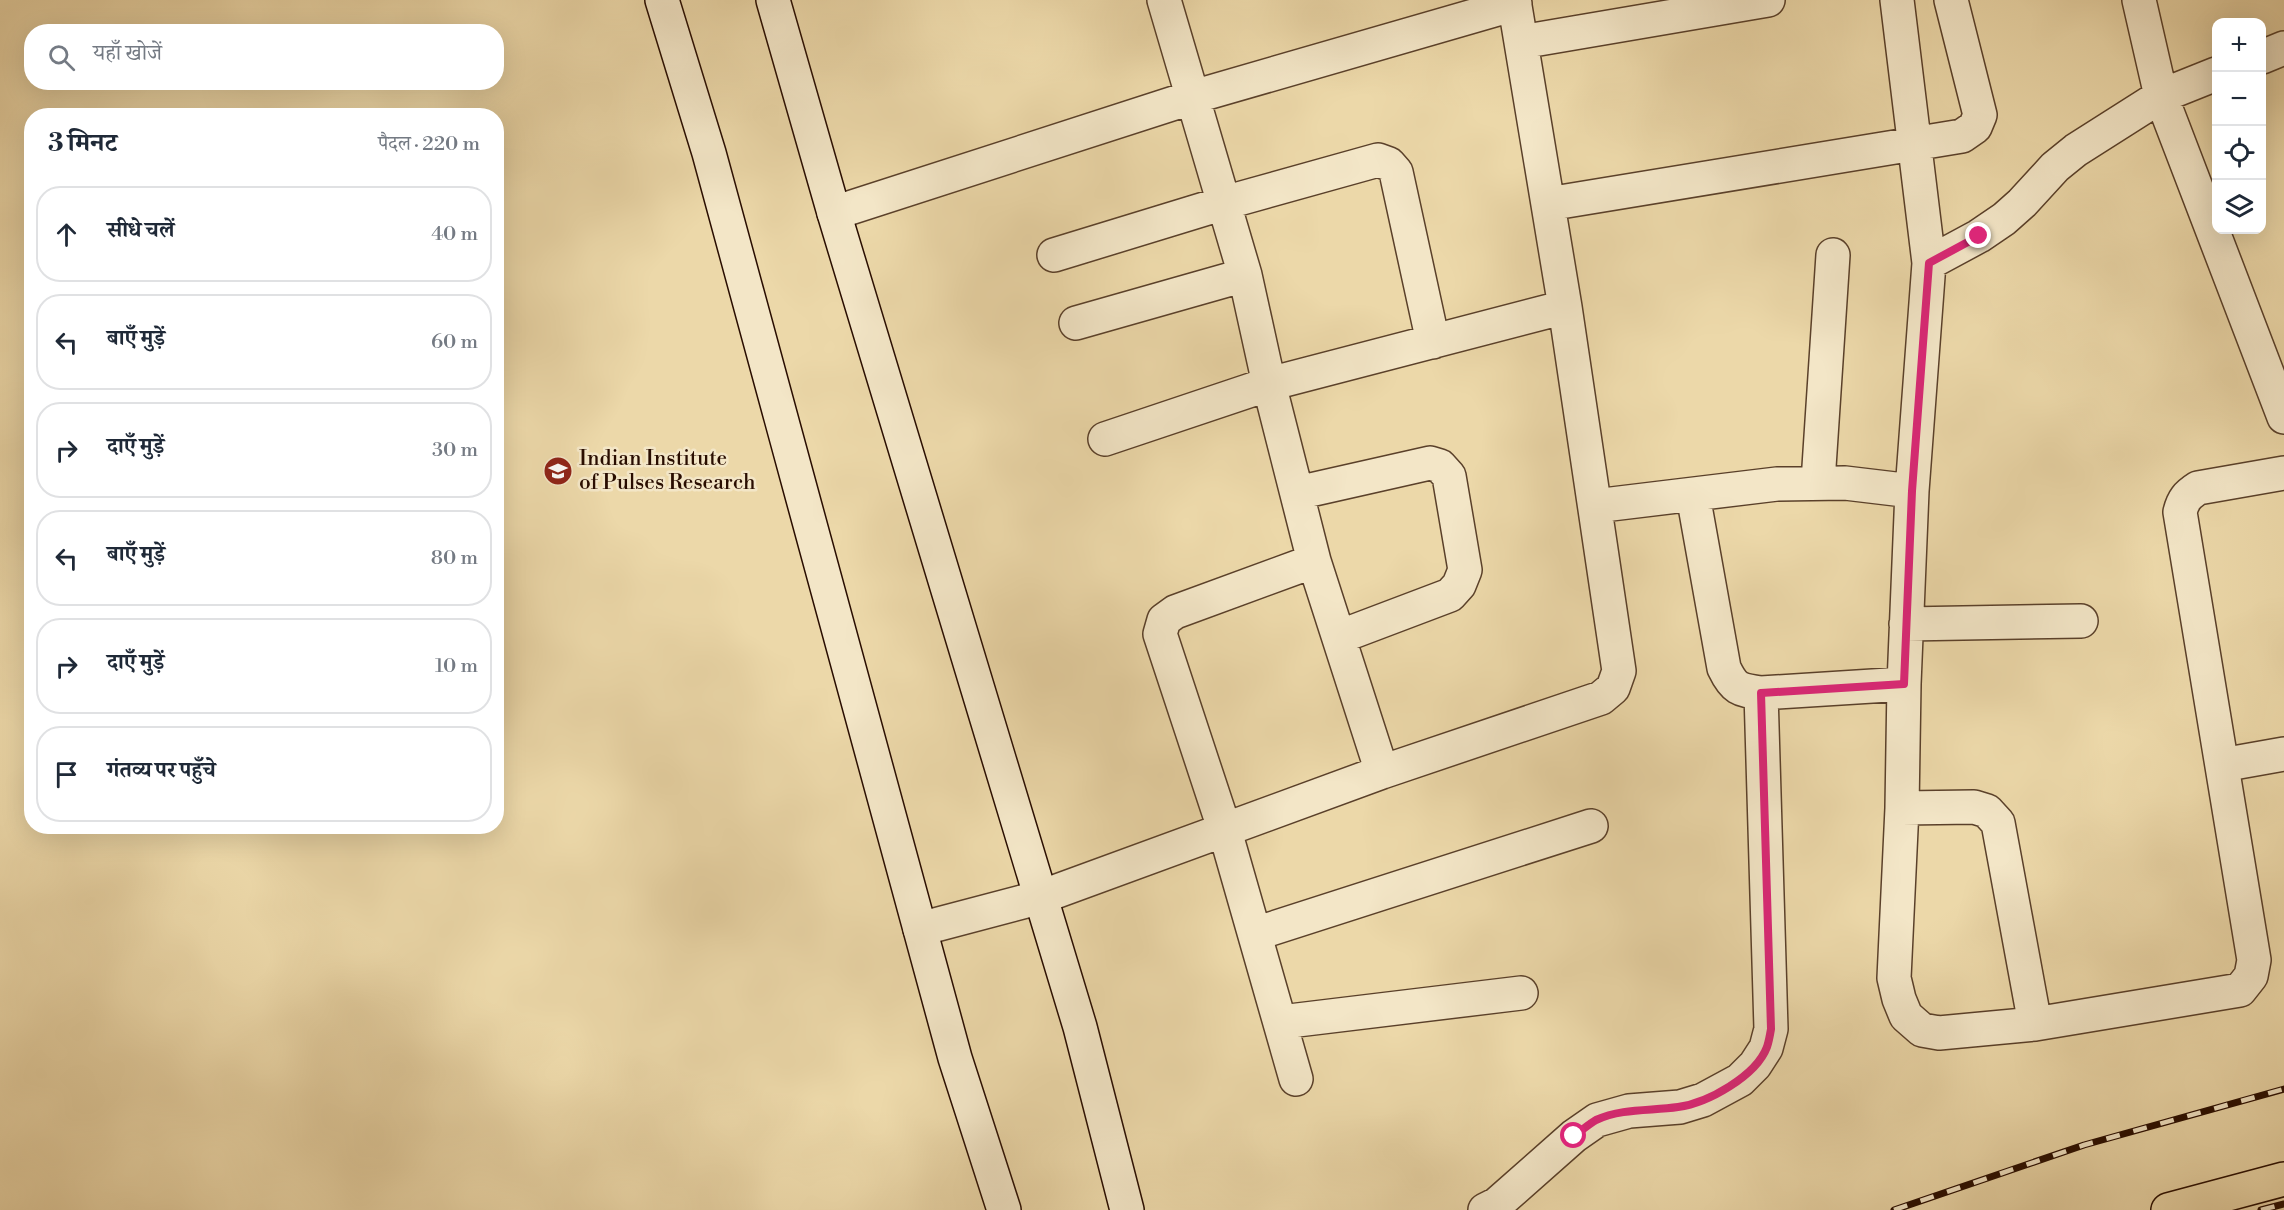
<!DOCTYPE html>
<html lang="hi">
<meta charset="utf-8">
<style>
body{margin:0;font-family:"Libre Bodoni","Noto Serif Devanagari",serif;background:#f6f6f7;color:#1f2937}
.controls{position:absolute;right:18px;top:18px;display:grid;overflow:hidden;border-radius:12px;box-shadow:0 6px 24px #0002}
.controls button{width:54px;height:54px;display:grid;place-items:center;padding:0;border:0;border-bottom:2px solid #e0e1e3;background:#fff;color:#1f2937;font:30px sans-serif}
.stop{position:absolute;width:18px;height:18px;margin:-14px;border:4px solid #db2777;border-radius:50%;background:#fff}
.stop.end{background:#db2777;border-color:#fff;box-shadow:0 2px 6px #0008}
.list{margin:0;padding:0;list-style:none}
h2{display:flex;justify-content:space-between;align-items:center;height:78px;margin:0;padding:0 24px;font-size:26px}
h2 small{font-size:20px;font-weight:400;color:#747a83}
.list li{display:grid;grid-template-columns:39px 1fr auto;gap:18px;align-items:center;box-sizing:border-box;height:96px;margin:0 12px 12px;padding:0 12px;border:2px solid #e0e1e3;border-radius:24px}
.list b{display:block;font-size:22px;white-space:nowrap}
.list em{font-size:20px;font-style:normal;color:#747a83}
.icon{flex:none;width:33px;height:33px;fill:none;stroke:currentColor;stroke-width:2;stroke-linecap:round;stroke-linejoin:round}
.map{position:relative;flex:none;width:2284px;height:1210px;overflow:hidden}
.search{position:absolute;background:#fff;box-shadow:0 6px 24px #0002;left:24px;top:24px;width:480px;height:66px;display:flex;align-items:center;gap:15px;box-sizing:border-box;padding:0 21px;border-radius:24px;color:#747a83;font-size:22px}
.panel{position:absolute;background:#fff;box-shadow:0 6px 24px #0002;left:24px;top:108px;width:480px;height:726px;border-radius:24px}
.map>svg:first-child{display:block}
</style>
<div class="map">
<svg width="2284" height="1210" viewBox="0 0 2284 1210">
<rect width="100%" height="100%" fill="#ecd8a9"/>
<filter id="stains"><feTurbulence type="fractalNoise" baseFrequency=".00333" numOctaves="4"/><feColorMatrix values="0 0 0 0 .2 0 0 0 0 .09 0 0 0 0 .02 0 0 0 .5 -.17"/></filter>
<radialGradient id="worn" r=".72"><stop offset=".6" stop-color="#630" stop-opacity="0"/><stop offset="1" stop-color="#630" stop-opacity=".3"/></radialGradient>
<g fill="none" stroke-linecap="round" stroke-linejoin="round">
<g stroke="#5a402a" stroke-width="36">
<path id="street" d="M1164,0L1245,275L1269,384L1314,561L1382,772
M1897,0L1929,263L1912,491L1904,684L1902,808L1894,978L1899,999L1906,1016L1922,1030L1939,1033L2035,1024L2240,990L2251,976L2254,960L2180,512C2183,500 2187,495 2198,488L2284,473
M2139,0L2161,96L2284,417
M1521,42L1768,0
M2262,57L2284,48
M1548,204L1962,136L1975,127L1980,115L1951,0
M834,213L1193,97L1515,4
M1054,255L1224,203L1378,160L1389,164L1396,172L1433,342
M1929,263L1979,236L2004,219L2022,203L2055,167L2076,150L2161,96L2216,74
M1076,323L1245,275
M1105,439L1269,384L1565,307
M1818,482L1833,255
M1297,493L1430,463L1440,466L1449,476L1465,570L1459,585L1450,595L1339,637
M1693,495L1724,668C1734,689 1739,690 1761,693L1904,684
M1595,506L1777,484L1845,483L1912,491
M1906,624L2081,621
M2222,765L2284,754
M1902,808L1974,807L1987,811L1998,823L2035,1024
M920,929L1041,897L1382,772L1601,698L1613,688L1619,671L1565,307L1514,0
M1255,934L1591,826
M1281,1022L1521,993
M1296,1079L1225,831L1160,634L1164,620L1175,612L1314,561
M1485,1210L1497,1204L1574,1136L1597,1120L1629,1111L1680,1107L1703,1100L1740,1080L1755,1065L1766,1048L1771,1029L1761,693"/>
</g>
<g stroke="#290d00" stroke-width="36">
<path id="secondary" d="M662,0L709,153L955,1058L1004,1210
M773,0L834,213L1080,1027L1127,1210"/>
</g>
<g stroke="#290d00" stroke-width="36">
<path id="highway" d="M2168,1210L2284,1179"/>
</g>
<use href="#street" stroke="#f3e6c7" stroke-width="33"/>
<use href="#secondary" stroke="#f3e6c7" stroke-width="33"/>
<use href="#highway" stroke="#ecd8a9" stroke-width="33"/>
<g stroke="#290d00" stroke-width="7">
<path id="rail" d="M1894,1210L2084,1145L2284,1089
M2261,1210L2284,1204"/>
</g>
<use href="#rail" stroke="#f3e6c7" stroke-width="4.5" stroke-dasharray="14" stroke-linecap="butt"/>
</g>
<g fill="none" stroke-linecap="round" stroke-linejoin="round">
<path stroke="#db2777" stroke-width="8" d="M1574,1136C1581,1131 1589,1124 1596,1120C1622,1108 1651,1111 1678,1107C1708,1103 1756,1076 1767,1047C1769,1041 1770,1035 1771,1029L1761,693L1904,684L1912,491L1929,263L1979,236"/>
</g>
<defs>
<g id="university-disc" transform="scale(1.5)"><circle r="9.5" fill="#8f2418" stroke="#f3e6c7"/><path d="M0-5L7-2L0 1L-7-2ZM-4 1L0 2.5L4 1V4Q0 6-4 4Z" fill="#fff"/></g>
</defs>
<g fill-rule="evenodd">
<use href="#university-disc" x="558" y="471"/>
</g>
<g text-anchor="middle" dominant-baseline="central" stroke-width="5" stroke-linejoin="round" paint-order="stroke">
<g font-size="21" fill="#290d00" stroke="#f3e6c7" text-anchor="start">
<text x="579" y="459">Indian Institute<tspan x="579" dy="24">of Pulses Research</tspan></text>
</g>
</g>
<rect width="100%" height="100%" filter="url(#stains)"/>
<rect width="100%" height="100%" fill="url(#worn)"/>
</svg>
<div class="controls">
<button>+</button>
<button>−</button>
<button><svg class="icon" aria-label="locate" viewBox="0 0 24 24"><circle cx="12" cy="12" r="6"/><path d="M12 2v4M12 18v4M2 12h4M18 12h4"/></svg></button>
<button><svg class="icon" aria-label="layers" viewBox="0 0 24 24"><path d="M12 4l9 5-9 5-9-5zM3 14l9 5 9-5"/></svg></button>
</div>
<div class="stop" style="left:1574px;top:1136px"></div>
<div class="stop end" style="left:1979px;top:236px"></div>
<div class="search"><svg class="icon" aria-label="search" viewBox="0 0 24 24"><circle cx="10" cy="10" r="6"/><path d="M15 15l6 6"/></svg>यहाँ खोजें</div>
<section class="panel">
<h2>3 मिनट<small>पैदल · 220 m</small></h2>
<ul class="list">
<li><svg class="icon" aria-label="ahead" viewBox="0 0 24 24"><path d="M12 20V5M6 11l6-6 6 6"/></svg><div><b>सीधे चलें</b></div><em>40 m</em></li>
<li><svg class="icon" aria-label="left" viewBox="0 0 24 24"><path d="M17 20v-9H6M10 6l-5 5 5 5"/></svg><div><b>बाएँ मुड़ें</b></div><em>60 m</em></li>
<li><svg class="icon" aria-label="right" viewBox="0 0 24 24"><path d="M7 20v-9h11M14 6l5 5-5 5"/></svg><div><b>दाएँ मुड़ें</b></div><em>30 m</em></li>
<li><svg class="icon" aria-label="left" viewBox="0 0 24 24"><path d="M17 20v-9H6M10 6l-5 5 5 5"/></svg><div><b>बाएँ मुड़ें</b></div><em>80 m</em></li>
<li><svg class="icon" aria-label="right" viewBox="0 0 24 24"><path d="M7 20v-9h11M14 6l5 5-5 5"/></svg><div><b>दाएँ मुड़ें</b></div><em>10 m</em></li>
<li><svg class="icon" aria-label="arrive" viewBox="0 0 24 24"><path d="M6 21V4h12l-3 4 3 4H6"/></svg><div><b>गंतव्य पर पहुँचे</b></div></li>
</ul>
</section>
</div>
